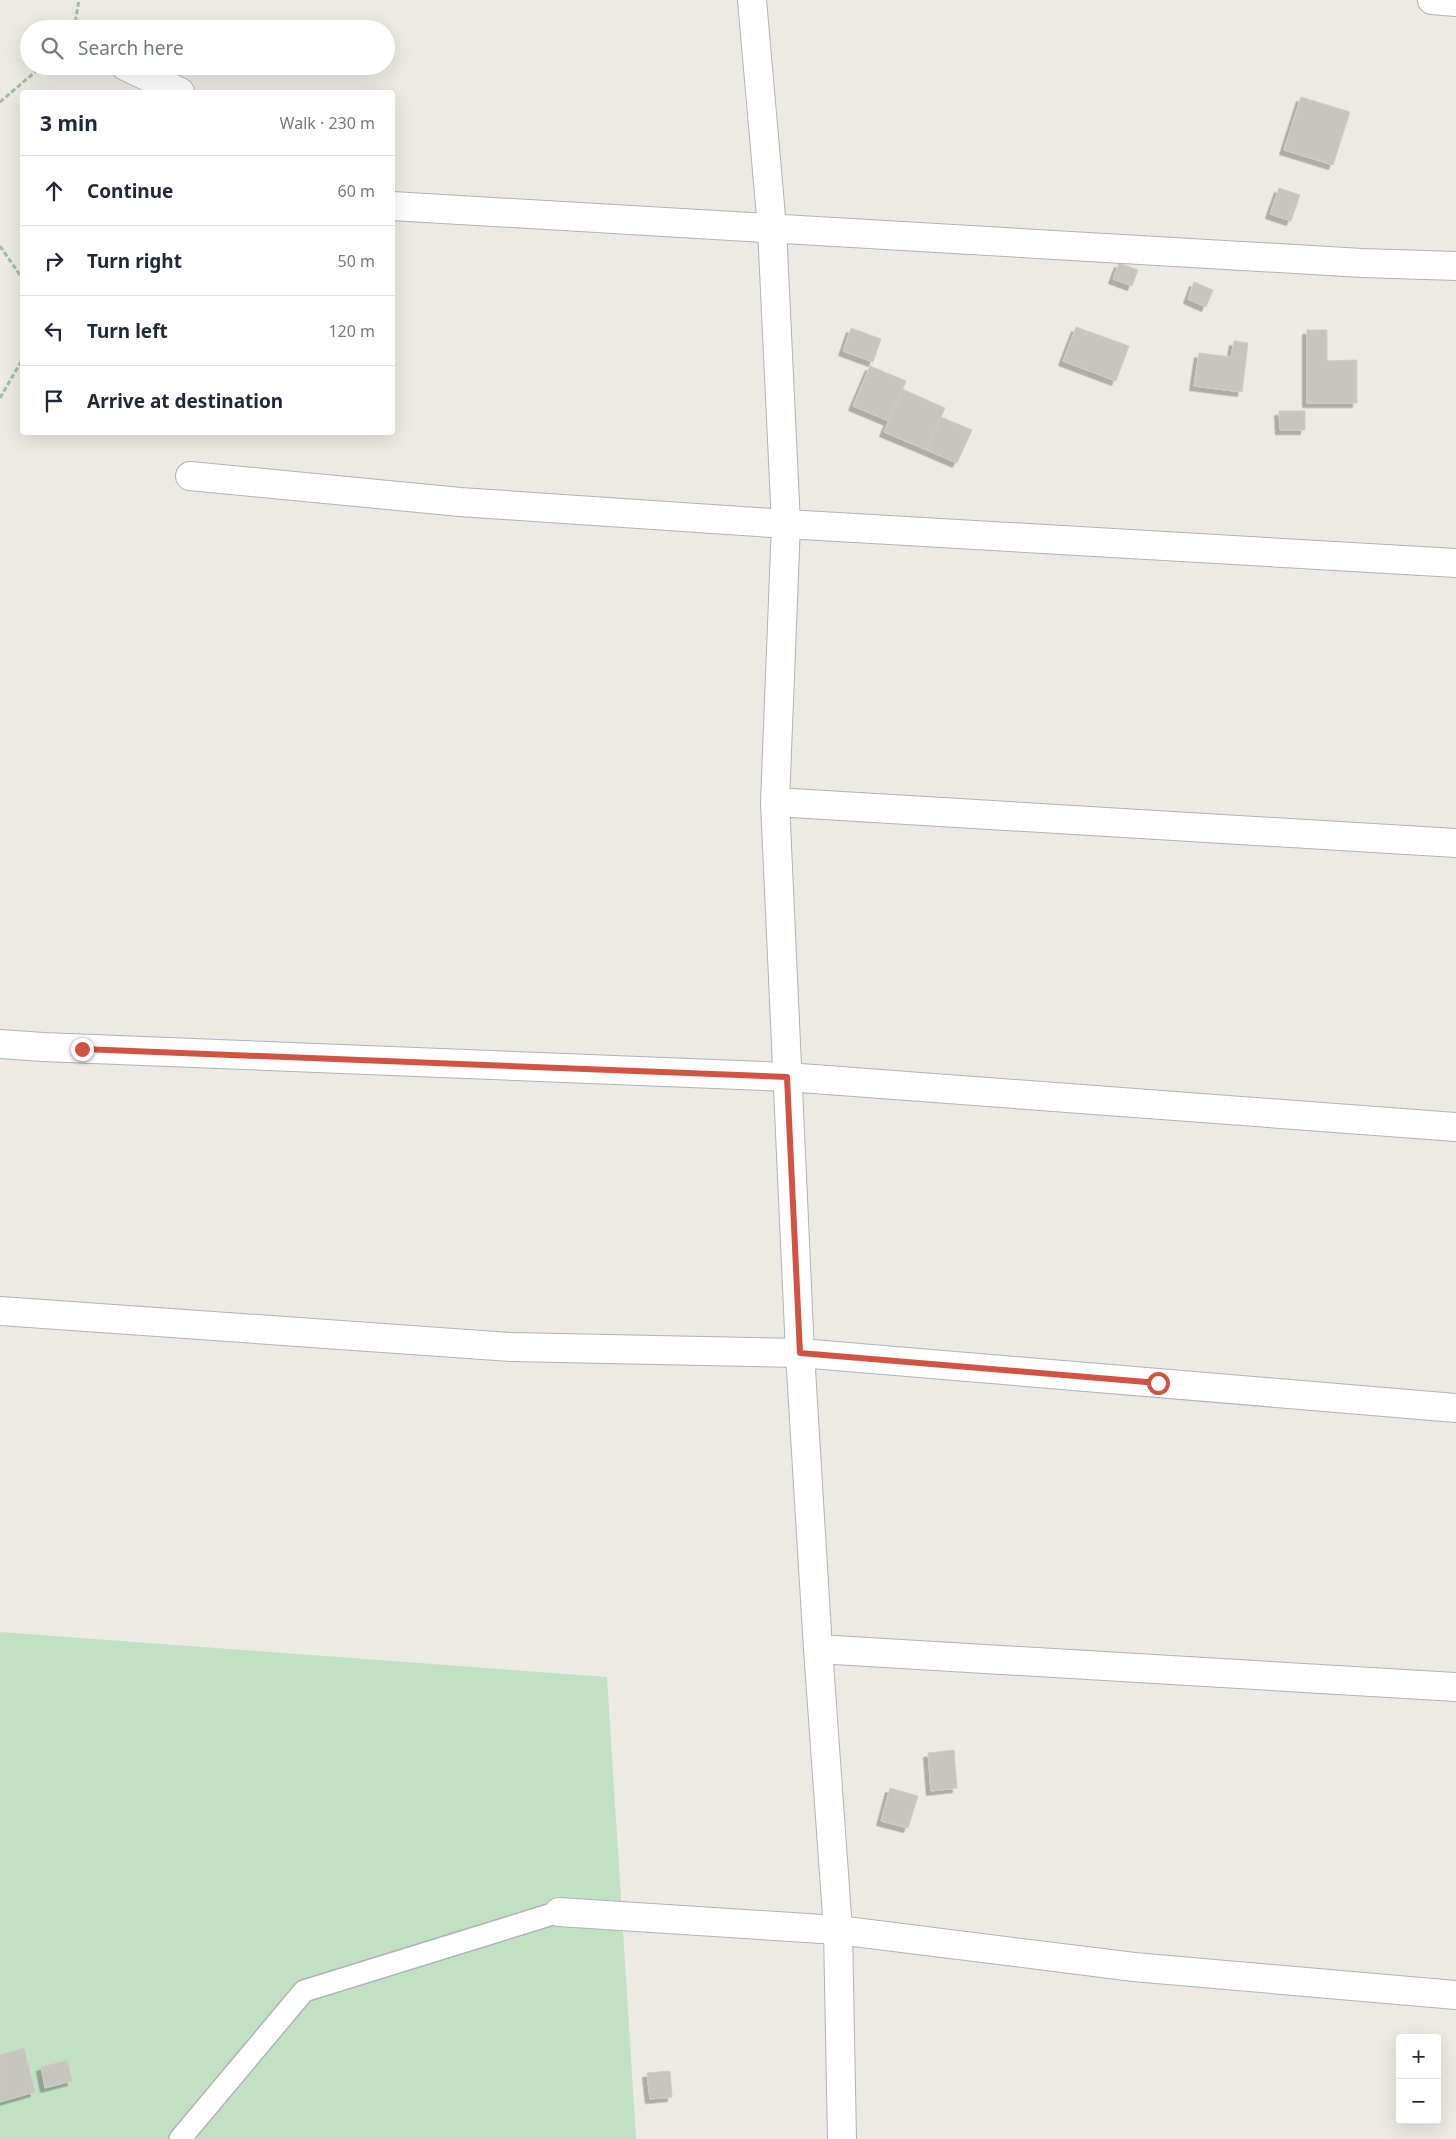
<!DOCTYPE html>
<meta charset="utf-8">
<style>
body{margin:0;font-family:"Noto Sans",sans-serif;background:#f6f6f7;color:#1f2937}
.controls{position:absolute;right:15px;bottom:15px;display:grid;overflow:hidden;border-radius:5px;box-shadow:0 5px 20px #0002}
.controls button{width:45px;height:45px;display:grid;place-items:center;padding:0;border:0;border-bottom:1px solid #e0e1e3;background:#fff;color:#1f2937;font:25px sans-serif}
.stop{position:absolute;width:15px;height:15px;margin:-11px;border:4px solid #d35342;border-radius:50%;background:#fff}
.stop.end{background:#d35342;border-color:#fff;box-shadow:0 1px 5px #0008}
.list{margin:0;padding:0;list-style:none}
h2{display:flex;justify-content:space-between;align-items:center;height:65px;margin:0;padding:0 20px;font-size:21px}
h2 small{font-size:16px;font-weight:400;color:#747a83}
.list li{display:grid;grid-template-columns:32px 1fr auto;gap:15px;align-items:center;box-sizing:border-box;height:70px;padding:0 20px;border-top:1px solid #e0e1e3}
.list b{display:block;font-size:19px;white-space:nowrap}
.list em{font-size:16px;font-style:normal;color:#747a83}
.icon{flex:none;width:28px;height:28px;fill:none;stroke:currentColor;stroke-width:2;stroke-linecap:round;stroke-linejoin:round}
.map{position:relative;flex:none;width:1456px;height:2139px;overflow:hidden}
.search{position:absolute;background:#fff;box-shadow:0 5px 20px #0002;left:20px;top:20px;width:375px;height:55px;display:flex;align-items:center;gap:12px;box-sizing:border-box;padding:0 18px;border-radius:28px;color:#747a83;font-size:19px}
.panel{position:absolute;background:#fff;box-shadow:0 5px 20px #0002;left:20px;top:90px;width:375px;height:345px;border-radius:5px}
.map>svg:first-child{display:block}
</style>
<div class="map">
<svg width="1456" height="2139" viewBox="0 0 1456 2139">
<defs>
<filter id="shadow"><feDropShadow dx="-4.5" dy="4.5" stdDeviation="0" flood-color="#0004"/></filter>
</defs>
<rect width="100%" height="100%" fill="#eceae3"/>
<path fill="#c2e0c4" d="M0,1632L607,1677L636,2139H0Z"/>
<path fill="#c7c5c0" stroke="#d0ccc2" filter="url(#shadow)" d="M1301,97L1350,112L1333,165L1284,150Z
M1279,188L1300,195L1291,221L1270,214Z
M1119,263L1138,270L1132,286L1113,279Z
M1194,282L1213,290L1206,307L1188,299Z
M1076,327L1129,346L1116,381L1063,361Z
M851,328L881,339L873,362L843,351Z
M1307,330H1327V361L1357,360V403H1307Z
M1234,341L1248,343L1242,392L1194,386L1199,353L1231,357Z
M870,366L906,381L889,421L853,406Z
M902,389L945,408L927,450L884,432Z
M1279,411H1305V430H1280Z
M941,417L972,430L957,463L927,450Z
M954,1750L957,1788L931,1791L928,1753Z
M890,1788L918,1796L908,1828L881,1821Z
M24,2048L35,2092L0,2102V2055Z
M67,2060L72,2081L45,2088L41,2067Z
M670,2071L672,2097L650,2099L647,2073Z"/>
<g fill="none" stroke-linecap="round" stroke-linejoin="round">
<g stroke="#b0b3b7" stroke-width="24">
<path id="service" d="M180,2139L304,1991L559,1912"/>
</g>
<g stroke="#b0b3b7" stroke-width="30">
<path id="minor" d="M752,0L772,228L786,524L775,802L800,1353L818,1649L838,1930L842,2139
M1432,0L1456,2
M125,66L180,92
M392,206L1362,263L1456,266
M190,476L460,502L786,524L1456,563
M775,802L1456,843
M0,1044L43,1047L787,1077L1456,1127
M0,1311L511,1347L800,1353L1456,1408
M818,1649L1456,1687
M559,1912L838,1930L1134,1967L1456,1995"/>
</g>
<path stroke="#9bbfa7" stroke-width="3" stroke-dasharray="5 2.5" stroke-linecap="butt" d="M74,29L79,0
M0,102L42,66
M0,246L22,278
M0,398L22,360"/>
<use href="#service" stroke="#fff" stroke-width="21"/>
<use href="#minor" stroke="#fff" stroke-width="28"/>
</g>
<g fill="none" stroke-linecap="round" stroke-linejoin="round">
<path stroke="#d35342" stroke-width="6" d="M82,1049L787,1077L800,1353L1158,1383"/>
</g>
</svg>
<div class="controls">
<button>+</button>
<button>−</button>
</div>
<div class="stop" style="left:1158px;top:1383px"></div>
<div class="stop end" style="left:82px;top:1049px"></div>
<div class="search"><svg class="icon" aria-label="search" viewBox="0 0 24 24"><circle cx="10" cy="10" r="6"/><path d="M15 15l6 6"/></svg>Search here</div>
<section class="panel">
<h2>3 min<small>Walk · 230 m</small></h2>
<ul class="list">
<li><svg class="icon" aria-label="ahead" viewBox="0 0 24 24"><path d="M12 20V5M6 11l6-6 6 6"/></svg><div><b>Continue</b></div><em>60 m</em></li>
<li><svg class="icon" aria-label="right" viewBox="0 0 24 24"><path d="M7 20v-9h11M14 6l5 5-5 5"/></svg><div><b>Turn right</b></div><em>50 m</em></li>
<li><svg class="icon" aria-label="left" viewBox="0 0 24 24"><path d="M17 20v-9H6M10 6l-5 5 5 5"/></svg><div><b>Turn left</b></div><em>120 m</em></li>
<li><svg class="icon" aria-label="arrive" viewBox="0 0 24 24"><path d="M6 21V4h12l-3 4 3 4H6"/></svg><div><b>Arrive at destination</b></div></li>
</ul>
</section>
</div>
